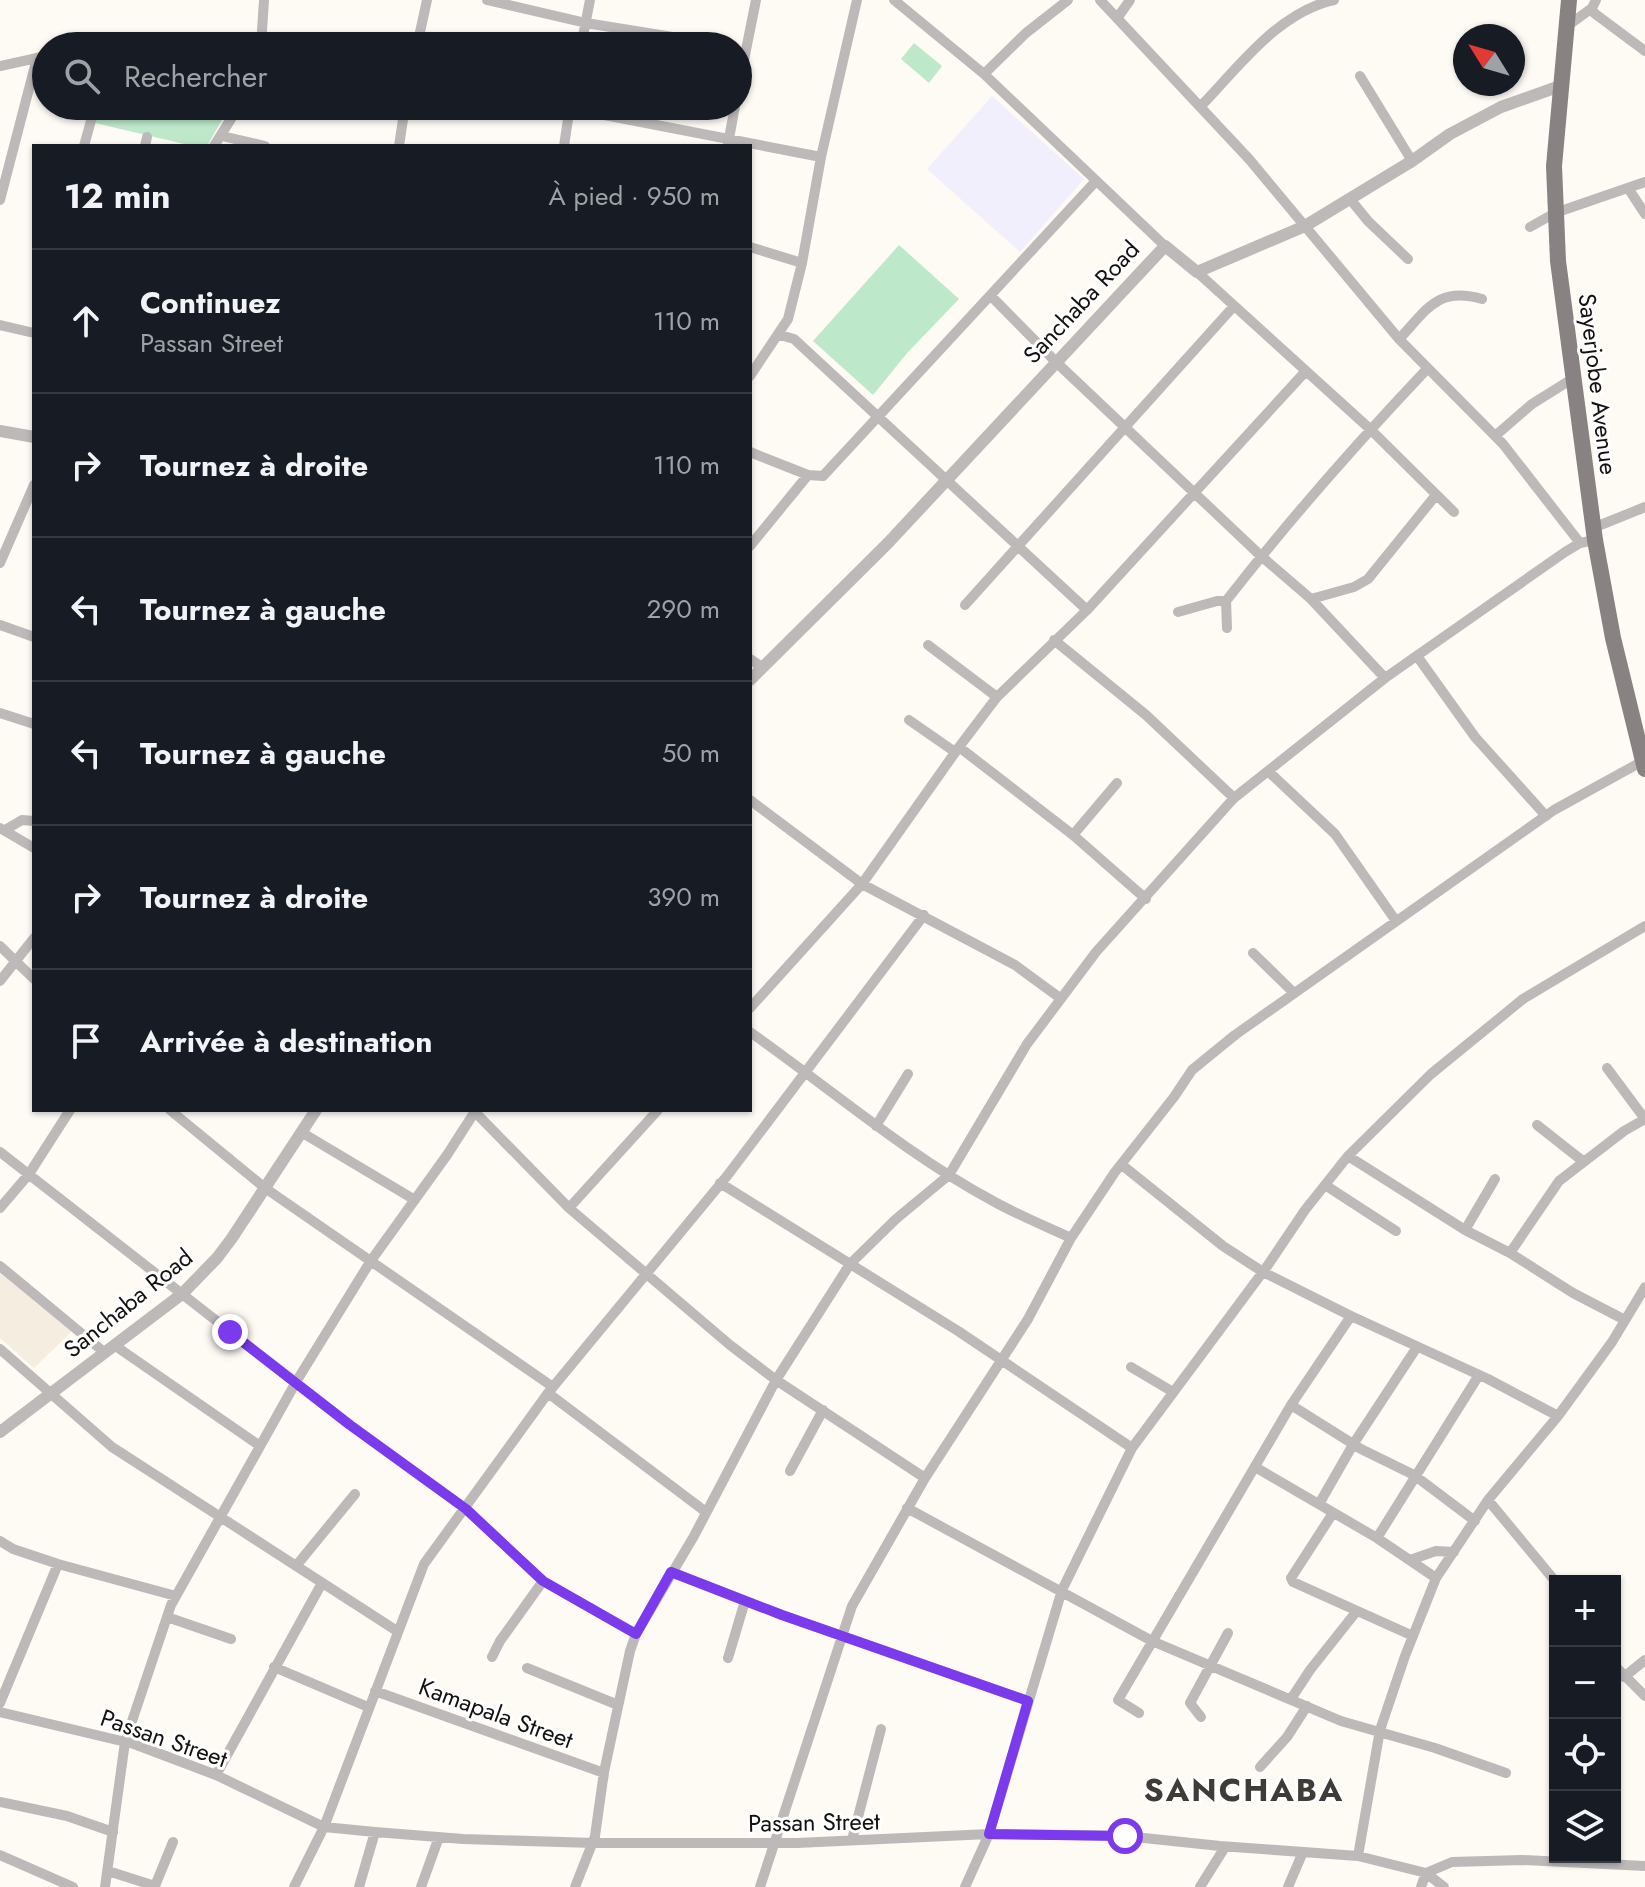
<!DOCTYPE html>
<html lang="fr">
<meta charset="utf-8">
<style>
body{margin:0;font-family:Jost,sans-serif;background:#20242c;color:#f1f3f6}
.controls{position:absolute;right:24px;bottom:24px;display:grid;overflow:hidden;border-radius:0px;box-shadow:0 2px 6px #0004}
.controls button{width:72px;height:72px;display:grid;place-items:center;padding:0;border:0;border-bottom:2px solid #363941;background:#171b24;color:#f1f3f6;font:40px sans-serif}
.compass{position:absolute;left:1453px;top:24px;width:72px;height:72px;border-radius:50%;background:#171b24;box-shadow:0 2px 6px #0004;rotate:307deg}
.stop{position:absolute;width:24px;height:24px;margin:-18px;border:6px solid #7c3aed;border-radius:50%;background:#fff}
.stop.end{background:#7c3aed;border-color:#fff;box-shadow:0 2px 8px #0008}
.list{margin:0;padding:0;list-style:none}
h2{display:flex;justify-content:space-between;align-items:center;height:104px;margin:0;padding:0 32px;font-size:34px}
h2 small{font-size:26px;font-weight:400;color:#9ea1a6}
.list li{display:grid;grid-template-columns:52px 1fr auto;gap:24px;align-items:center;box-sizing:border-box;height:144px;padding:0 32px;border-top:2px solid #363941}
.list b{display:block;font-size:30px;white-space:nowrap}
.list p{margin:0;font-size:26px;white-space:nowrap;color:#9ea1a6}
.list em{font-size:26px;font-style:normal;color:#9ea1a6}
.icon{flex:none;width:44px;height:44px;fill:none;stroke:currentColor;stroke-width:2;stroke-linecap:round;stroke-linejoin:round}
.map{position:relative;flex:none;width:1645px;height:1887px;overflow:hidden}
.search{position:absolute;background:#171b24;box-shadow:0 2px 6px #0004;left:32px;top:32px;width:720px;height:88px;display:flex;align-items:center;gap:20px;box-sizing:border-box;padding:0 28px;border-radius:44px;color:#9ea1a6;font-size:30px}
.panel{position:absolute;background:#171b24;box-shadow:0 2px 6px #0004;left:32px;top:144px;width:720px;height:968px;border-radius:0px}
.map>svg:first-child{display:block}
</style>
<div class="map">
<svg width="1645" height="1887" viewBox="0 0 1645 1887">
<rect width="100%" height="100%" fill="#fefaf4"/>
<path fill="#f4ede0" d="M0,1261L77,1326L34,1368L0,1338Z"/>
<path fill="#f1effc" d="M992,96L1084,179L1020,252L927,169Z"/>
<path fill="#bde8ca" d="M914,43L942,66L929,83L901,59Z
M99,106H230L207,146H193L95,123Z
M899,245L959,299L908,352L873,395L813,341Z"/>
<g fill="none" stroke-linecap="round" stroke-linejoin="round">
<path stroke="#bdb9b9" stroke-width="10" d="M487,0L586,23L728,46
M894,0L984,74L1165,246
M1100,0L1249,159L1399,339L1503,444L1580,543
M1592,8L1594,13L1645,51
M1118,17L1130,0
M1566,27L1592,8L1596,0
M261,46L264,0
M417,46L427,0
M581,46L590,0
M0,66L46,56
M984,74L1026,33L1068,0
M1360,76L1412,161
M738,90L756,0
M558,106L821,157
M1200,107C1238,68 1278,12 1334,0
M222,136L265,146
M728,144L735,106
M84,146L95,106
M145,146L147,137
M214,146L239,106
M399,146L405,106
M564,146L570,106
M1628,188L1645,214
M1350,199L1368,221L1408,259
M0,200L37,58
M1530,227L1555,213L1645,182
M750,247L802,263
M1197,272L1370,429L1454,512
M992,297L1056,362L1261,556L1311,599L1385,678
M0,325L34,333
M780,335L794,339L1087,610
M1399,339C1427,310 1437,286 1482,299
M750,376L788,319L802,263L821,157L857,0
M1495,436L1532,404L1572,379
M750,452L808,475L823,476L1096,181
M1593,528L1645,507
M750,546L808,475
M0,563L34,485
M1311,599L1354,587L1368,579L1436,495
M965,605L1234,306
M1178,612L1217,601H1226
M0,625L34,637
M1227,628L1226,601C1289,520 1357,443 1427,369
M1054,640L1146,715L1234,798
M928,645L997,697
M1417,656L1475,737L1546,816
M750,659L762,667
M0,713L34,724
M909,720L955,752
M959,747L1073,835
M1269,772L1335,834L1396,921
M1117,783L1073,835L1146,899
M750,800L862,884L1015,965L1060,998
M0,828L34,848
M5,830L22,820L34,821
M0,946L34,979
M1253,953L1294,993
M0,981L34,938
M750,1008L862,884L959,747L997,697L1087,610L1305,372
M750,1032C831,1089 906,1154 993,1201C1018,1215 1045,1226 1071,1238
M170,1110L265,1188L553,1387
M473,1110L569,1208L730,1345L776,1380L925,1478
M1537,1125L1584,1162
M876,1126L908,1074
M301,1132L415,1200
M0,1152L350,1425L466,1509L543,1581L636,1634
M1348,1156L1465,1230L1510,1253L1573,1293L1625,1320
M1122,1165L1223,1246L1263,1272L1351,1316L1488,1379L1558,1416
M720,1183L958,1331L1132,1448
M1325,1185L1396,1231
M0,1208L29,1174L70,1110
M569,1208L658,1110
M1465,1230L1495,1179
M1510,1253L1559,1181L1624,1131L1645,1119L1607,1068
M0,1266L104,1352
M114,1345L260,1446
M0,1349L112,1447L397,1631
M1131,1367L1173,1392
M548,1393L706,1512
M1291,1405L1361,1449L1414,1475L1475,1521
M1255,1467L1377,1538L1436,1578
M790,1471L823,1410
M1488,1500L1555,1581
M1319,1504L1354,1443L1417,1347
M907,1508L1152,1641L1341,1721L1435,1748L1506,1773
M1333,1513L1291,1578L1293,1582L1413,1636
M1377,1538L1479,1375
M0,1541L13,1549L58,1564L176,1596
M1410,1560L1436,1551L1454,1552
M296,1566L355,1494
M671,1572L782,1615L1028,1701
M167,1617L231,1639
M492,1657L500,1641L543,1581
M728,1658L745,1601
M1615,1666L1645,1696
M274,1667L368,1707
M527,1668L618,1705
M1624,1677L1645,1660
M375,1691L604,1773L603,1780
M1291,1699L1310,1670L1356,1612
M0,1703L58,1564
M0,1712L134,1744L216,1775L324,1827L375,1832L463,1839L594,1843H797L989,1834L1072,1835L1125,1836L1220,1846L1358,1856L1426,1873L1452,1862L1522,1860L1645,1866
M1139,1713L1118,1700L1291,1405L1351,1316
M1201,1717L1190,1703L1228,1633
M1260,1767L1287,1737L1307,1706
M216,1775L322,1583
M0,1802L67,1816L113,1832
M852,1840L881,1729
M594,1843L604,1772L630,1651L636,1634L694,1536L776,1380L850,1264L896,1219L949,1175L1027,1044L1096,952L1234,798L1385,678L1565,552L1580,543L1595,540
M0,1855L73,1887
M1358,1856L1380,1730L1405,1656L1436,1578L1488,1500L1558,1416L1612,1342L1645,1287
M108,1871L155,1886L173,1842
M105,1887L125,1742L171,1605L296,1382L370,1262L447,1155L476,1110
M294,1887L324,1827L424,1564L548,1393L727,1176L924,915
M359,1887L375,1832
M421,1887L439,1837
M575,1887L594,1839
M760,1887L852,1606L925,1478L1028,1319L1071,1238L1115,1172L1174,1097L1192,1070L1235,1035L1554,810L1643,761
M965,1887L989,1834L1062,1590L1132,1448L1268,1265L1305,1210L1348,1156L1431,1074L1523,999L1645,926
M1200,1887L1225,1847
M1288,1887L1303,1852
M1421,1887L1426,1873L1444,1887"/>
<path stroke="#bdb9b9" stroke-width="12" d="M0,431L34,437
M750,680L888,543L1165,246L1197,272L1305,226L1412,161L1450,134L1501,107L1560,86
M0,1432L182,1294L217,1258L232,1238L316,1110"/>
<path stroke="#888282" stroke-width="16" d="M1569,0L1554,166L1558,261L1595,540L1613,638L1645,769"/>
</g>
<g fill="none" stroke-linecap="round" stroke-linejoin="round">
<path stroke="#7c3aed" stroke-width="10" d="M230,1332L350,1425L466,1509L543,1581L636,1634L671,1572L782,1615L1028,1701L989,1834L1125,1836"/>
</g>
<g text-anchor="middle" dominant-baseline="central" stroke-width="6" stroke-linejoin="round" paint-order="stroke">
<g font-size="24" fill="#131210" stroke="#fff">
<text transform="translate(1081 302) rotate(-47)">Sanchaba Road</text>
<text transform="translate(1598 384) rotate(83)">Sayerjobe Avenue</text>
<text transform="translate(128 1303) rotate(-39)">Sanchaba Road</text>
<text transform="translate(496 1713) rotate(20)">Kamapala Street</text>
<text transform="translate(164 1738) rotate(19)">Passan Street</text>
<text transform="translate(814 1822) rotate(-1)">Passan Street</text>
</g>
<g font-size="32" font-weight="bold" letter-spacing="2" fill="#3f3c37" stroke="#fff">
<text x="1244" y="1790">SANCHABA</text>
</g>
</g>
</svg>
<div class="controls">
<button>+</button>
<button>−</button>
<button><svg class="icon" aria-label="locate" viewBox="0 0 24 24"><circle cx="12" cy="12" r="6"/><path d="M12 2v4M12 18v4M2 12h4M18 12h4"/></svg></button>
<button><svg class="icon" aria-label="layers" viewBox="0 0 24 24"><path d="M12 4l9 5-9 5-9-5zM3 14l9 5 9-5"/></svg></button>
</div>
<svg class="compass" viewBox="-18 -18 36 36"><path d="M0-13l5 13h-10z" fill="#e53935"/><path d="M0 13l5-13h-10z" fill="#9ea1a6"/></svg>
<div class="stop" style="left:1125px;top:1836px"></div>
<div class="stop end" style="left:230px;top:1332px"></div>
<div class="search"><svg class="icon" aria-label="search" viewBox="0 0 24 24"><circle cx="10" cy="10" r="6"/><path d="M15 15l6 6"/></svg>Rechercher</div>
<section class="panel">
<h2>12 min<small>À pied · 950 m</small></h2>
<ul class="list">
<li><svg class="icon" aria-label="ahead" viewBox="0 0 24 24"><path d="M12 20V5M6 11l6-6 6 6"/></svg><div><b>Continuez</b><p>Passan Street</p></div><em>110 m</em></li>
<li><svg class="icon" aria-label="right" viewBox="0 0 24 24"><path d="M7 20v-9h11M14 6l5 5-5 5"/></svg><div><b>Tournez à droite</b></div><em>110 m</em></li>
<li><svg class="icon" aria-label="left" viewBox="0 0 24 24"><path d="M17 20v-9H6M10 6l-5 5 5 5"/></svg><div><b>Tournez à gauche</b></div><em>290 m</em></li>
<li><svg class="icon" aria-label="left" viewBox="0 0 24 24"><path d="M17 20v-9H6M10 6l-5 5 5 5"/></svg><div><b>Tournez à gauche</b></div><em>50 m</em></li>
<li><svg class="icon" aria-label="right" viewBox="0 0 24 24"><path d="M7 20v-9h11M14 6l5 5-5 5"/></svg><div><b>Tournez à droite</b></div><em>390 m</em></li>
<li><svg class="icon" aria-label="arrive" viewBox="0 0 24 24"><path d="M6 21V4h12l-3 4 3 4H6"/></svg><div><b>Arrivée à destination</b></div></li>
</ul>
</section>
</div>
